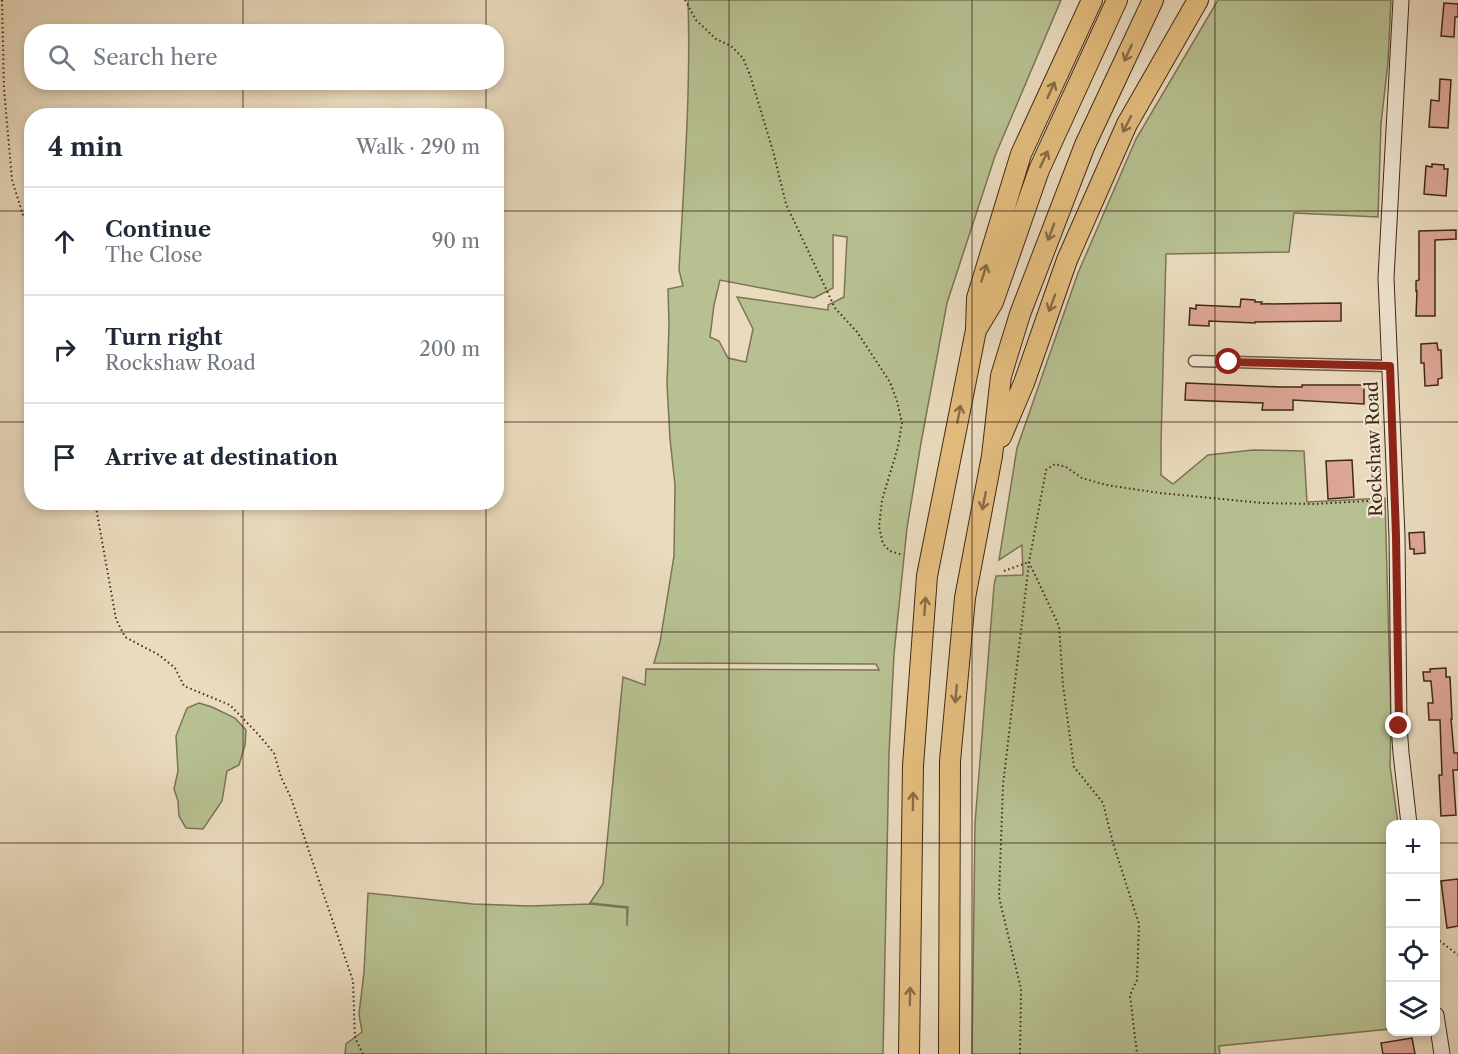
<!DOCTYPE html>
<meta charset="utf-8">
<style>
body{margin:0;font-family:"Libre Caslon Text",serif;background:#f6f6f7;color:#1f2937}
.controls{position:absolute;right:18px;bottom:18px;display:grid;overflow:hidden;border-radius:12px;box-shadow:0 3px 9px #0003}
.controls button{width:54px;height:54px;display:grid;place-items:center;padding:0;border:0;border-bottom:2px solid #e0e1e3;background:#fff;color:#1f2937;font:30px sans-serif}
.stop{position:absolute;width:18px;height:18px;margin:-14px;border:4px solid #8f2418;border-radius:50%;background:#fff}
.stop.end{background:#8f2418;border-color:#fff;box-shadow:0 2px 6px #0008}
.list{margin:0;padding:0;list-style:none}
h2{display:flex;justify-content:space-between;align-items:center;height:78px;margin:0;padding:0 24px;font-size:26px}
h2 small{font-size:20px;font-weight:400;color:#747a83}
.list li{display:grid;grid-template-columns:39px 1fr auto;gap:18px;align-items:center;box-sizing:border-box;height:108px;padding:0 24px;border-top:2px solid #e0e1e3}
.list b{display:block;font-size:22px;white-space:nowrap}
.list p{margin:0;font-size:20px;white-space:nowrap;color:#747a83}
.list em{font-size:20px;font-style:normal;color:#747a83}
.icon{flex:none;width:33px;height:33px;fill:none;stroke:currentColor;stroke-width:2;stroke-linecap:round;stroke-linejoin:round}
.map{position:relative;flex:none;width:1458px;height:1054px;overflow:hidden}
.search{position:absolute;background:#fff;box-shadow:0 3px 9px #0003;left:24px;top:24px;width:480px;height:66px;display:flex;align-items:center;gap:15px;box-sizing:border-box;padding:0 21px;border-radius:24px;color:#747a83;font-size:22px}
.panel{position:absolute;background:#fff;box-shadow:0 3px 9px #0003;left:24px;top:108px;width:480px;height:402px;border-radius:24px}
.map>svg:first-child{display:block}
</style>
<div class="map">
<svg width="1458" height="1054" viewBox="0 0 1458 1054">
<rect width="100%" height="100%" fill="#eadbbe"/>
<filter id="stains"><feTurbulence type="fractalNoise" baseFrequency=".00333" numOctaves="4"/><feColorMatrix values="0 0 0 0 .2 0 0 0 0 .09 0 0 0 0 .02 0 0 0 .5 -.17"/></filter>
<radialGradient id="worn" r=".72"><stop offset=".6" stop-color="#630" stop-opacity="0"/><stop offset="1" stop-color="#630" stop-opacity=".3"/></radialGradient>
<path fill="#b7c091" stroke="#7c7455" stroke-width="1.5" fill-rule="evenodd" d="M688,0H1061L995,156L947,303L921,443L907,528L894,654L889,753L883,1054H345L346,1044L362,1032L359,1014L364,972L368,893L473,904L529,906L590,904L627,908V926L628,907L590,903L603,884L623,677L645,685L646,669L879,670L876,664L654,663L660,642L674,556L675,485L670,439L667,384L669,325L668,289L683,286L679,270C684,181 691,90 688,0ZM833,235L847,237L844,297L828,305V310L737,297L753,329L746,362L728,358L719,341L710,337L714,305L720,280L814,298L833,288Z
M1218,0H1391L1388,62L1381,124L1378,217L1294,213L1289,252L1166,254L1161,444V475L1173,484L1208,455L1253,450L1304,451L1307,502L1385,498L1391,721L1390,766L1398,824H1390V1029L1219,1046L1220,1054H972L975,823L994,586L996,576L1023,575L1022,545L999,560L1017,448L1078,273L1136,139Z
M199,703L212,707L235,718L246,730L245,745L239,765L227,771L222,801L203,829L186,828L179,816L178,801L174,789L178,771L176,736L187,708Z"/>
<path fill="#dda696" stroke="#402919" stroke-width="1.5" d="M1444,3L1458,4V17H1455L1454,37L1441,36Z
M1440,79L1451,80L1448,128L1429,127L1431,100L1439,101Z
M1432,164L1444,165V169H1448L1446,196L1424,194L1426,166L1432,167Z
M1456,230V239L1435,240V316H1416L1417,291H1416V281L1419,280V231Z
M1241,299L1255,300V302H1262L1261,304L1341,303V321L1255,322V323L1209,321V326L1189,325L1190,308L1196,309V305L1240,307Z
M1437,343L1438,350H1441L1442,378L1438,379V385L1425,386L1424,363H1421V344Z
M1186,383L1280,387H1302V385H1364V404L1293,400V410H1262L1263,403L1185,400Z
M1352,460L1354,497L1328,499L1326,461Z
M1424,532L1425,553L1414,554V549H1410L1409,533Z
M1446,668V677H1450L1452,719H1451L1454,753H1458V770H1453L1456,815L1441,816L1439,775H1442L1440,720H1429L1428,703H1433L1431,681H1424L1423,672H1430V669Z
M1458,879V926L1447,928L1441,881Z
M1412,1038L1415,1054H1383L1381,1043Z"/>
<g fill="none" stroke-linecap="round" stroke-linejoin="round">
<g stroke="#6a5642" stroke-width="13">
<path id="street" d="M1194,361L1390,366"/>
</g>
<g stroke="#402919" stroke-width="17">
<path id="secondary" d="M1401,0L1386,278L1397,536L1399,726L1401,753L1409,824
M1436,1015L1442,1054"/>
</g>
<g stroke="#402919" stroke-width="22">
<path id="highway" d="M976,330L993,302L1039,170L1117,0
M1001,437L1024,383L1067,260L1127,124L1198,0
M909,1054L913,766L927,576L976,330L977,298L1021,154L1092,0
M949,1054L950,761L965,598L992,456L1001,376L1020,314L1085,145L1153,0"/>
</g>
<path stroke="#402919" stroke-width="2" stroke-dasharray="1.5 3" stroke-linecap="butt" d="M2,0L4,89L12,180L23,215L32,230
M685,0L696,20L716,39L731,46L743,58L750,75L773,151L786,204L835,308L857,332L890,382L897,401L902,423L898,447L882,500L879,527L883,544L890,551L903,555
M95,502L116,619L125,637L159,655L175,668L184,686L230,705L258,734L274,753L281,777L291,798L353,981L355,1038L363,1054
M1029,562L1059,626L1063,685L1074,767L1103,803L1113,843L1139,924L1137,980L1130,995L1137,1054
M1004,571L1029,562
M1436,938L1458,955
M1020,1054L1021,989L999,897L1003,785L1029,562L1046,470L1055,464L1066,467L1082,478L1106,485L1160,493L1263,503L1315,504L1383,500"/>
<use href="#street" stroke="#f1e8d5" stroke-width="10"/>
<use href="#secondary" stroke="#f1e8d5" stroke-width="15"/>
<use href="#highway" stroke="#e5be7f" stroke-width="20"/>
</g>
<defs><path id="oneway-shaft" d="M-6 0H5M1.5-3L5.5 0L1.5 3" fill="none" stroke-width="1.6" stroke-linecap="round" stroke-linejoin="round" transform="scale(1.5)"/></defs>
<g stroke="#8a6c47">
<use href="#oneway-shaft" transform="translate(1128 53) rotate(115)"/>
<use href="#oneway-shaft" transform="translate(1051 90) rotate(-66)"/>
<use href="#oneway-shaft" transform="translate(1127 124) rotate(117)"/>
<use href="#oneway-shaft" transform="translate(1044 159) rotate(-65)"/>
<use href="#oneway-shaft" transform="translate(1051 232) rotate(111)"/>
<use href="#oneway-shaft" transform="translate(984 273) rotate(-73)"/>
<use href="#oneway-shaft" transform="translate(1052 303) rotate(110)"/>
<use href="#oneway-shaft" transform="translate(959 414) rotate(-79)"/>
<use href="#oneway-shaft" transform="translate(984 501) rotate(101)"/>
<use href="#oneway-shaft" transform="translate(925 606) rotate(-86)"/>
<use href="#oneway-shaft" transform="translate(956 694) rotate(95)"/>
<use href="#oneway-shaft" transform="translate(913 801) rotate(-89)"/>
<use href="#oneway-shaft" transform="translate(910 996) rotate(-89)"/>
</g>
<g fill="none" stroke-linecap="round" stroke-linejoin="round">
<path stroke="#8f2418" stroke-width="8" d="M1229,362L1390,366L1396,536L1399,726"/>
</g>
<path fill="none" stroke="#402919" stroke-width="1.5" stroke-opacity="0.55" d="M243,0V32M486,0V32M729,0V1054M972,0V1054M1215,0V1054M243,82V116M486,82V116M0,211H32M496,211H1458M0,422H32M496,422H1458M243,502V1054M486,502V1054M0,632H1458M0,843H1390M1436,843H1458"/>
<g text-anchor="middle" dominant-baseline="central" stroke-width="4.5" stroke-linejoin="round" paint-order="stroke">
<g font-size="18" fill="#402919" stroke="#f1e8d5">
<text transform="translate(1374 449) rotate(-92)">Rockshaw Road</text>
</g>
</g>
<rect width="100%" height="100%" filter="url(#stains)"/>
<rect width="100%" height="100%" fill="url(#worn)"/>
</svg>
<div class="controls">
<button>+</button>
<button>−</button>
<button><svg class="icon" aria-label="locate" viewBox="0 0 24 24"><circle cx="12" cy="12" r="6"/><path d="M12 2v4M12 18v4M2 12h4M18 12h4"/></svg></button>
<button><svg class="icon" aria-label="layers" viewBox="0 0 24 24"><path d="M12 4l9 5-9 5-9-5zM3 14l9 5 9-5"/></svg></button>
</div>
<div class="stop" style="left:1229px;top:362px"></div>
<div class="stop end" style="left:1399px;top:726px"></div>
<div class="search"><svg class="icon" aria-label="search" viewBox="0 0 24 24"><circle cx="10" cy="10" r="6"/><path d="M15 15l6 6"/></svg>Search here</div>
<section class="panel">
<h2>4 min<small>Walk · 290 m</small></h2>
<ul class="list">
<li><svg class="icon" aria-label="ahead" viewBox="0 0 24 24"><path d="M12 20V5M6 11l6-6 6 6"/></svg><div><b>Continue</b><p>The Close</p></div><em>90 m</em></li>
<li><svg class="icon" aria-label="right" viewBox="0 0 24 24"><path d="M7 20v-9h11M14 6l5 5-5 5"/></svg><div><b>Turn right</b><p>Rockshaw Road</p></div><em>200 m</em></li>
<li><svg class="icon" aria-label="arrive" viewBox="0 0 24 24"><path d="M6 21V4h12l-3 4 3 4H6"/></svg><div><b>Arrive at destination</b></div></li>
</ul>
</section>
</div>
